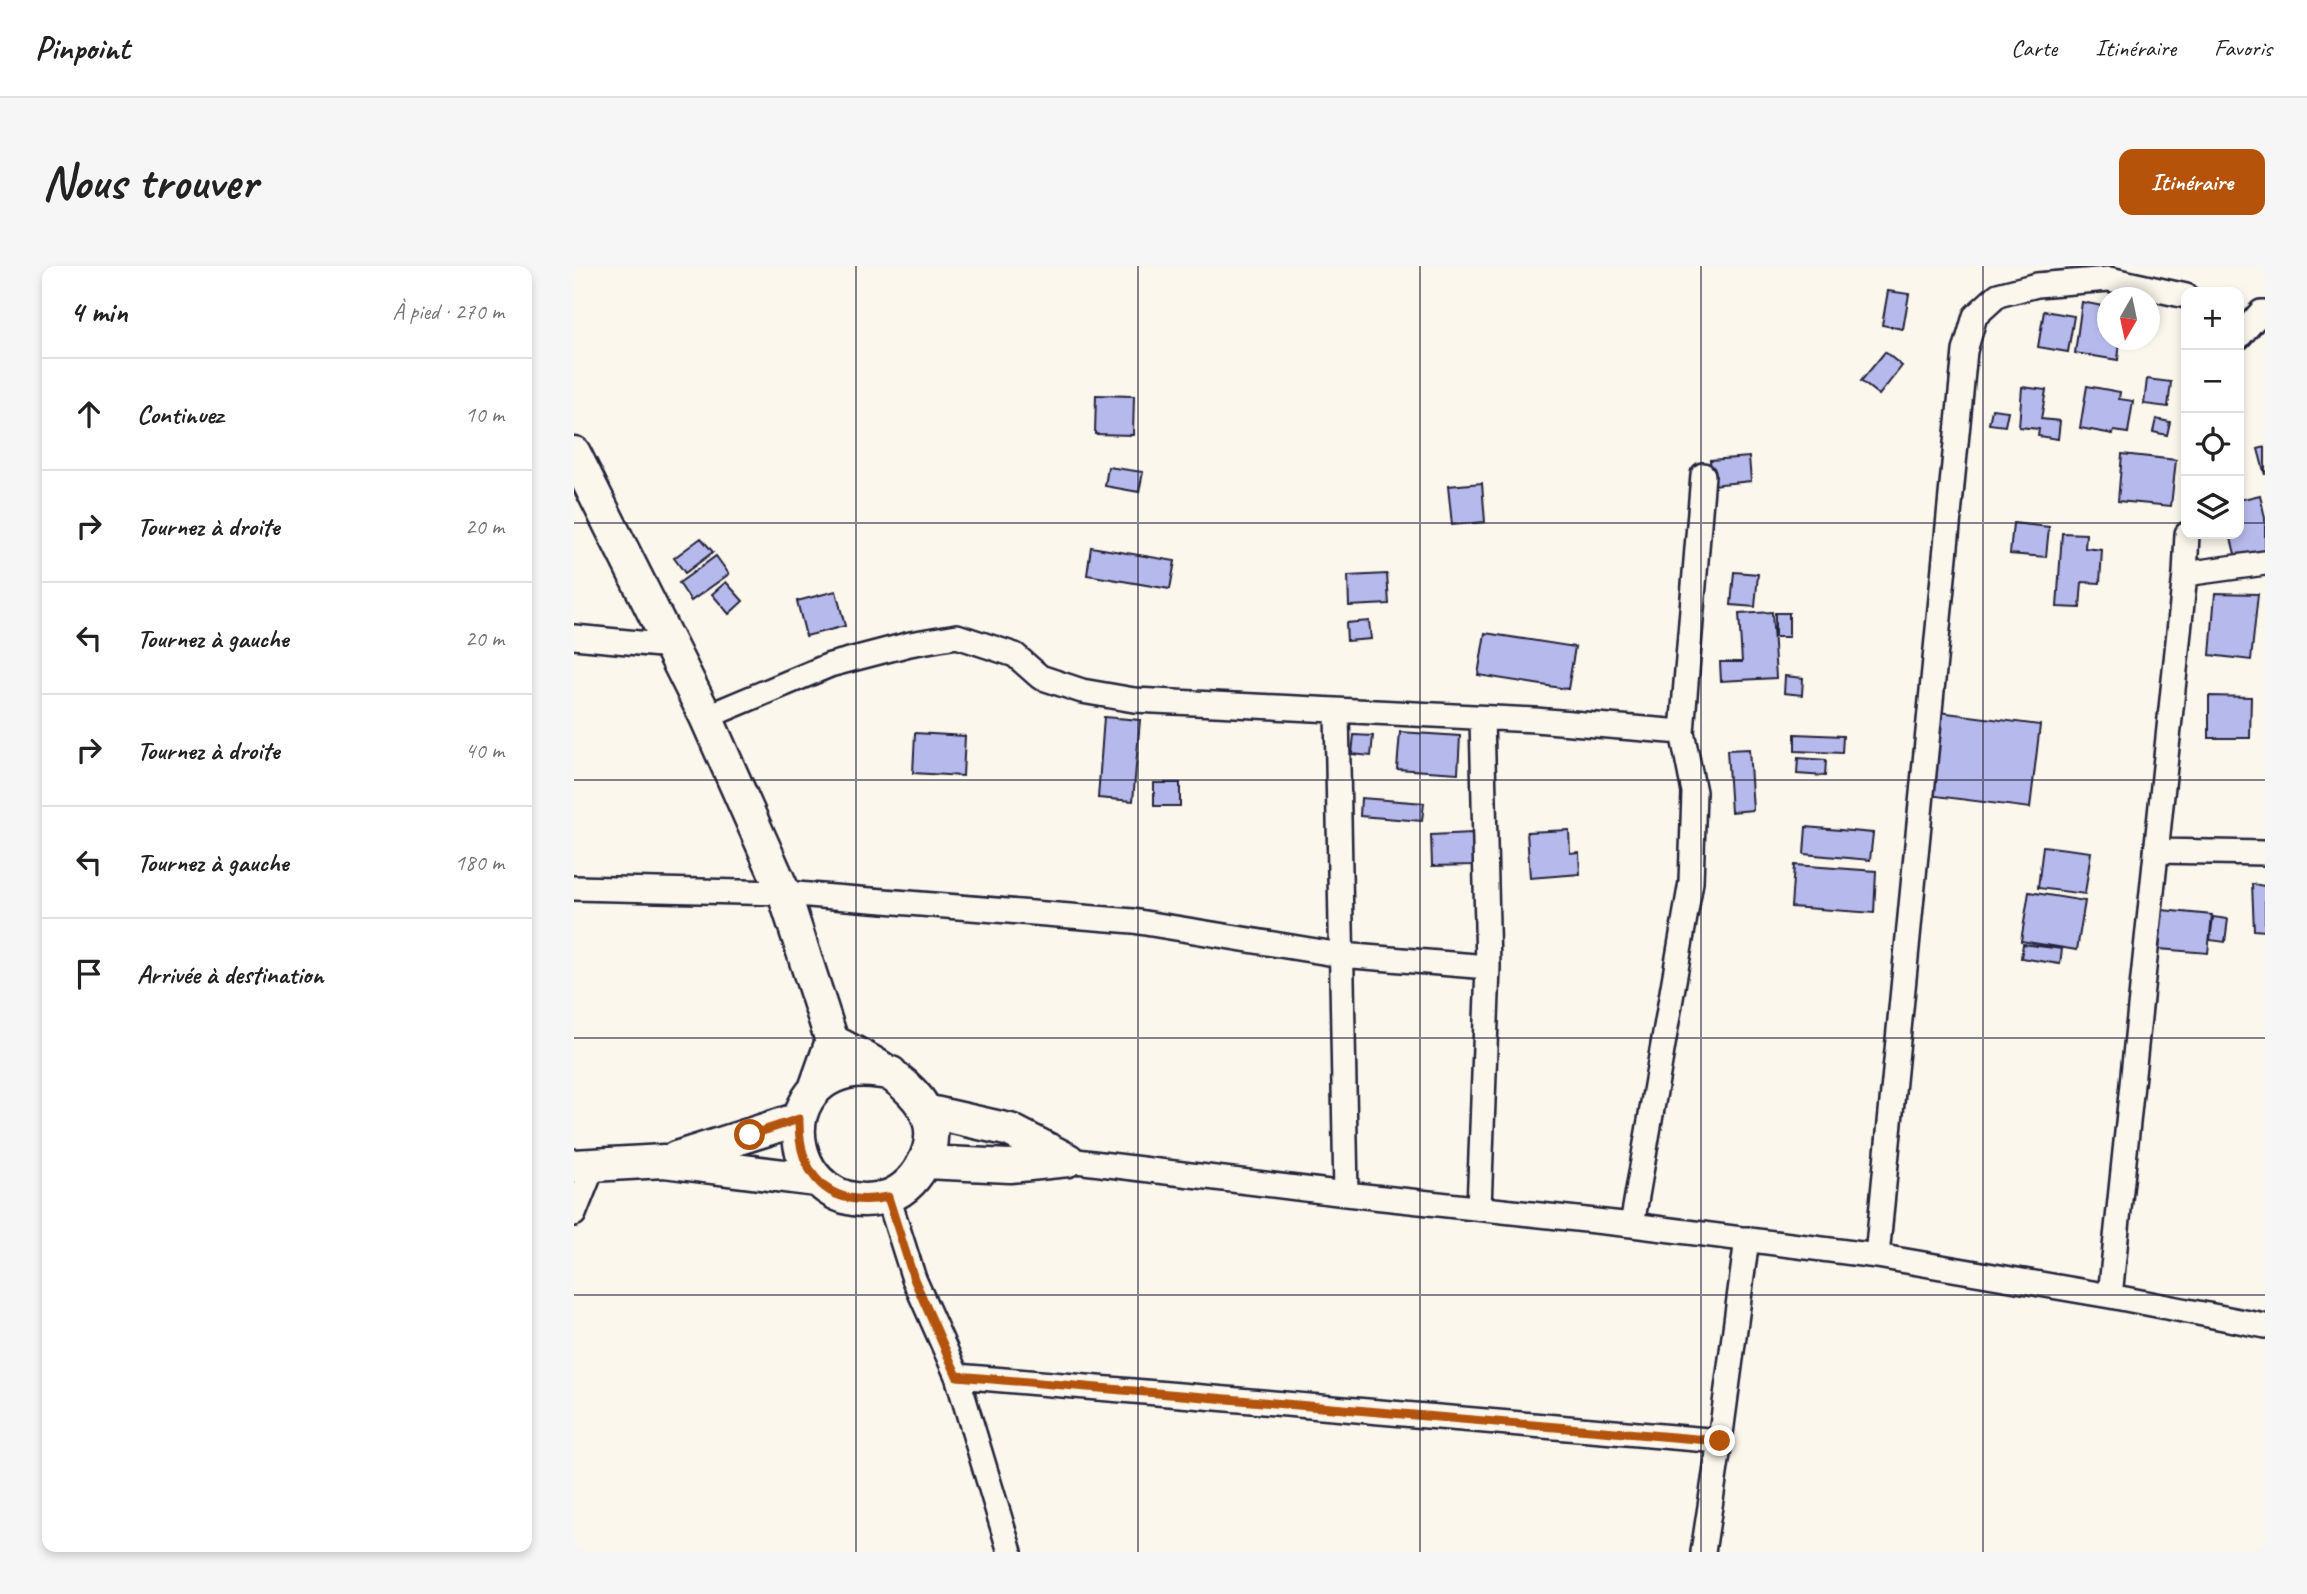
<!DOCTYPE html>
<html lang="fr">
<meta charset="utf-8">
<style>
body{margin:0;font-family:Caveat,sans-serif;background:#f6f6f6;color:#222}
.controls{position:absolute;right:21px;top:21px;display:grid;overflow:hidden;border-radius:14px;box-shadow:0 4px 10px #0003}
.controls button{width:63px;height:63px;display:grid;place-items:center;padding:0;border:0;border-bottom:2px solid #e0e0e0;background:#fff;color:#222;font:35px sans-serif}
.compass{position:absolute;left:1523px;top:21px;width:63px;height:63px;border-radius:50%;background:#fff;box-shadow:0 4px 10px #0003;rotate:189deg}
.stop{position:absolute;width:21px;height:21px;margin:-16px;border:5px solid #b45309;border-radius:50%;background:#fff}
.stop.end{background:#b45309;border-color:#fff;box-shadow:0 2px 7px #0008}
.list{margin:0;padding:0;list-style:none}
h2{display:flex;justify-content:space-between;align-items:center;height:91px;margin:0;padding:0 28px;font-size:30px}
h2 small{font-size:23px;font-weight:400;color:#767676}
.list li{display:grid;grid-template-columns:46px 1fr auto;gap:21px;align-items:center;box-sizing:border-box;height:112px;padding:0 28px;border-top:2px solid #e0e0e0}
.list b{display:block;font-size:26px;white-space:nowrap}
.list em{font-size:23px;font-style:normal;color:#767676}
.icon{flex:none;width:38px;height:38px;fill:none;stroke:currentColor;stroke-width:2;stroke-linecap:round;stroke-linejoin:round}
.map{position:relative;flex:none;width:1691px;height:1286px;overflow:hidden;border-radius:14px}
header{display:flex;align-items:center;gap:42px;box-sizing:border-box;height:98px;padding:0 35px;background:#fff;border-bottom:2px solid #e0e0e0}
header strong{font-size:33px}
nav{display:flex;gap:38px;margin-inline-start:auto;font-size:24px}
.intro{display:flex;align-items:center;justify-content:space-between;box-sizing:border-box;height:168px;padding:0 42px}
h1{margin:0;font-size:49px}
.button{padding:18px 32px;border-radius:14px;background:#b45309;color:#fff;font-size:24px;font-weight:700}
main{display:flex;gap:42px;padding:0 42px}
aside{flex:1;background:#fff;border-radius:14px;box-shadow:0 4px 10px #0003}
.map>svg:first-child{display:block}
</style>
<header>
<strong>Pinpoint</strong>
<nav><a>Carte</a><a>Itinéraire</a><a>Favoris</a></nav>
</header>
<div class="intro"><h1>Nous trouver</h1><a class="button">Itinéraire</a></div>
<main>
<aside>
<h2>4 min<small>À pied · 270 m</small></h2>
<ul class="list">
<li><svg class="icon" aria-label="ahead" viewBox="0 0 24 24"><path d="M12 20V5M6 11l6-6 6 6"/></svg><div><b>Continuez</b></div><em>10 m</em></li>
<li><svg class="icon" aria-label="right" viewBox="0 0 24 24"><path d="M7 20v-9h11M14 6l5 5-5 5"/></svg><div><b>Tournez à droite</b></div><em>20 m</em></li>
<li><svg class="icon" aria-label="left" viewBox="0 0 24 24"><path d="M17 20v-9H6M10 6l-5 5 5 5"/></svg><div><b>Tournez à gauche</b></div><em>20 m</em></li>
<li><svg class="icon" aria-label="right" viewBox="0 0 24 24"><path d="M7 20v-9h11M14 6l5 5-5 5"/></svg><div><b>Tournez à droite</b></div><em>40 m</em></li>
<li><svg class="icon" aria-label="left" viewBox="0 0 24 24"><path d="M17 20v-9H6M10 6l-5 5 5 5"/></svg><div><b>Tournez à gauche</b></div><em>180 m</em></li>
<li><svg class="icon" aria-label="arrive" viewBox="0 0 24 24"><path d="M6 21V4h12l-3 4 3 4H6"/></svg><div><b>Arrivée à destination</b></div></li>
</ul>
</aside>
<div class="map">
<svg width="1691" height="1286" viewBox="0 0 1691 1286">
<rect width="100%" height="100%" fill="#fbf7ec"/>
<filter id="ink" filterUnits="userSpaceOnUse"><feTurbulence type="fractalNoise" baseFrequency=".0143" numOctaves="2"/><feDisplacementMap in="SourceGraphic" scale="14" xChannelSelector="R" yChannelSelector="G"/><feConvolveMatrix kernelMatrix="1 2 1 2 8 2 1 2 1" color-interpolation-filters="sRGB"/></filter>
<g filter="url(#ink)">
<path fill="#b6b9eb" stroke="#22223b" stroke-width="2" d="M1314,25L1335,28L1329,63L1308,59Z
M1508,36L1534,41V74H1546L1544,94L1501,87Z
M1470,45L1500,50L1494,86L1464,81Z
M1311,86L1328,100L1305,129L1287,115Z
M1573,113L1597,116L1594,141L1570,138Z
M1513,120L1546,126L1545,133L1559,135L1554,167L1540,165L1539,168L1506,162Z
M1448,121L1472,124L1467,153L1486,155L1484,173L1464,170L1465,163L1445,161Z
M522,129L560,130L559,169L521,168Z
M1418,143L1434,145L1431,160L1415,158Z
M1582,153L1596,156L1593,169L1579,166Z
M1691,181V209L1684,183Z
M1548,188L1602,194L1597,240L1544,235Z
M1175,191L1177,215L1138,219L1136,194Z
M534,201L569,206L565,226L531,220Z
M908,217L911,256L878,259L874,220Z
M1686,229L1691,252V290L1663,296L1656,268H1665V234Z
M1439,257L1475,261L1472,291L1436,288Z
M1488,267L1512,268L1511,282L1528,284L1526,317L1508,316L1506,342L1483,341Z
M127,272L139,286L111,307L100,292Z
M517,281L601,295L596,323L513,309Z
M142,290L155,308L117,335L105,317Z
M1160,306L1184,308L1181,341L1157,339Z
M813,308L815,338L775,340L774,310Z
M152,316L169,335L155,348L138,328Z
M262,325L271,360L232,370L223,335Z
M1641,327L1684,328L1677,394L1636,389Z
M1198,346L1202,412L1147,415L1146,396H1168L1165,348Z
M1201,347H1215V371H1201Z
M795,355L797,373L773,375L772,357Z
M911,367L1001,381L994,423L904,409Z
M1211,410L1229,412L1228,429L1210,427Z
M1635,430L1677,431L1676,472H1635Z
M1365,446L1466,459L1456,542L1354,529Z
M530,451L566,454L559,535L524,532Z
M826,466L886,470L884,507L823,503Z
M341,467L391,470L389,510L339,507Z
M1221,468L1269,470L1268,487L1221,485Z
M780,469L799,470L797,490L778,488Z
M1175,483L1179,544L1157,546L1153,484Z
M1224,492L1252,494L1251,510L1223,508Z
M580,517H606V540H580Z
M787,532L850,537L848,555L786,550Z
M1232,561L1299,567L1296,594L1230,588Z
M995,564L996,587L1005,586L1006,608L956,612L953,566Z
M898,567L900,599L858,600L857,569Z
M1469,580L1517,586L1511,628L1464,622Z
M1220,599L1302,605L1300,647L1217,641Z
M1678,618L1691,620V665L1680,664Z
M1455,626L1511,635L1503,684L1447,675Z
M1588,644L1638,649L1634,687L1585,683Z
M1639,651L1654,653L1651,676L1636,674Z
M1449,678L1488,683L1486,698L1447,692Z"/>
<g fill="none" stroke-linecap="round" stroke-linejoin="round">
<g stroke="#22223b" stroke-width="28">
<path id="street" d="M1665,71L1687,46H1691
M1611,308L1691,297
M0,371L97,380
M763,445L772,928
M132,451L256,399L336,378L383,370L441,389L466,411L508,425L560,434L961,454L1108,466
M1582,585L1691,587
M0,622L210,627L559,655L767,689L914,701
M494,894L772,928L1058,959L1303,990L1536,1030L1691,1060
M314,931L340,1013L383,1110L436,1286
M905,942L914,701L908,452
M0,948L19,900
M1058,959L1117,616L1120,526L1108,466L1129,209
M1303,990L1391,85L1401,50L1424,29L1463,19L1535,13L1612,30
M1536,1030L1611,308L1613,268
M383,1110L1146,1175
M1129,1286L1146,1175L1173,973"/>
</g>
<g stroke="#22223b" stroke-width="37">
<path id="secondary" d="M0,187L132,451L210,627L258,775L241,823
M258,775C302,798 385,835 348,900C340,915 325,929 308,932C218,951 190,818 280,805C292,803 305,806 317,807
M352,845L436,864L494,894
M102,892L225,853
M351,896L436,900L494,894
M0,900L90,895L242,914"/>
</g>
<use href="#street" stroke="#fbf7ec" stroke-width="23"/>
<use href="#secondary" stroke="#fbf7ec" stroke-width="32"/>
</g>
</g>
<g fill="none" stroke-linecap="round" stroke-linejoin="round" filter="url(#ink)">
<path stroke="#b45309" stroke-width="9" d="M176,869L225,853C224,910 255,943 314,931L340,1013L383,1110L1146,1175"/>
</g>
<path fill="none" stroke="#22223b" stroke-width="2" stroke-opacity="0.55" d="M282,0V1286M564,0V1286M846,0V1286M1127,0V1286M1409,0V1286M0,257H1612M1665,257H1691M0,514H1691M0,772H1691M0,1029H1691"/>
</svg>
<div class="controls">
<button>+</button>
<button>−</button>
<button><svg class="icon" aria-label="locate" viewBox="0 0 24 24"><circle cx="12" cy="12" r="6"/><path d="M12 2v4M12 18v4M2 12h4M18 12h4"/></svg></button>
<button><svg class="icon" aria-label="layers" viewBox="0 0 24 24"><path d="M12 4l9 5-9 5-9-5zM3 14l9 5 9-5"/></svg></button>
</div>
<svg class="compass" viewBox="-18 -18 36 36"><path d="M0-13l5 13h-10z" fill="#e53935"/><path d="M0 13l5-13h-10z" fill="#767676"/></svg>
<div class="stop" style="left:176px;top:869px"></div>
<div class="stop end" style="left:1146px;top:1175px"></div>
</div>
</main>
